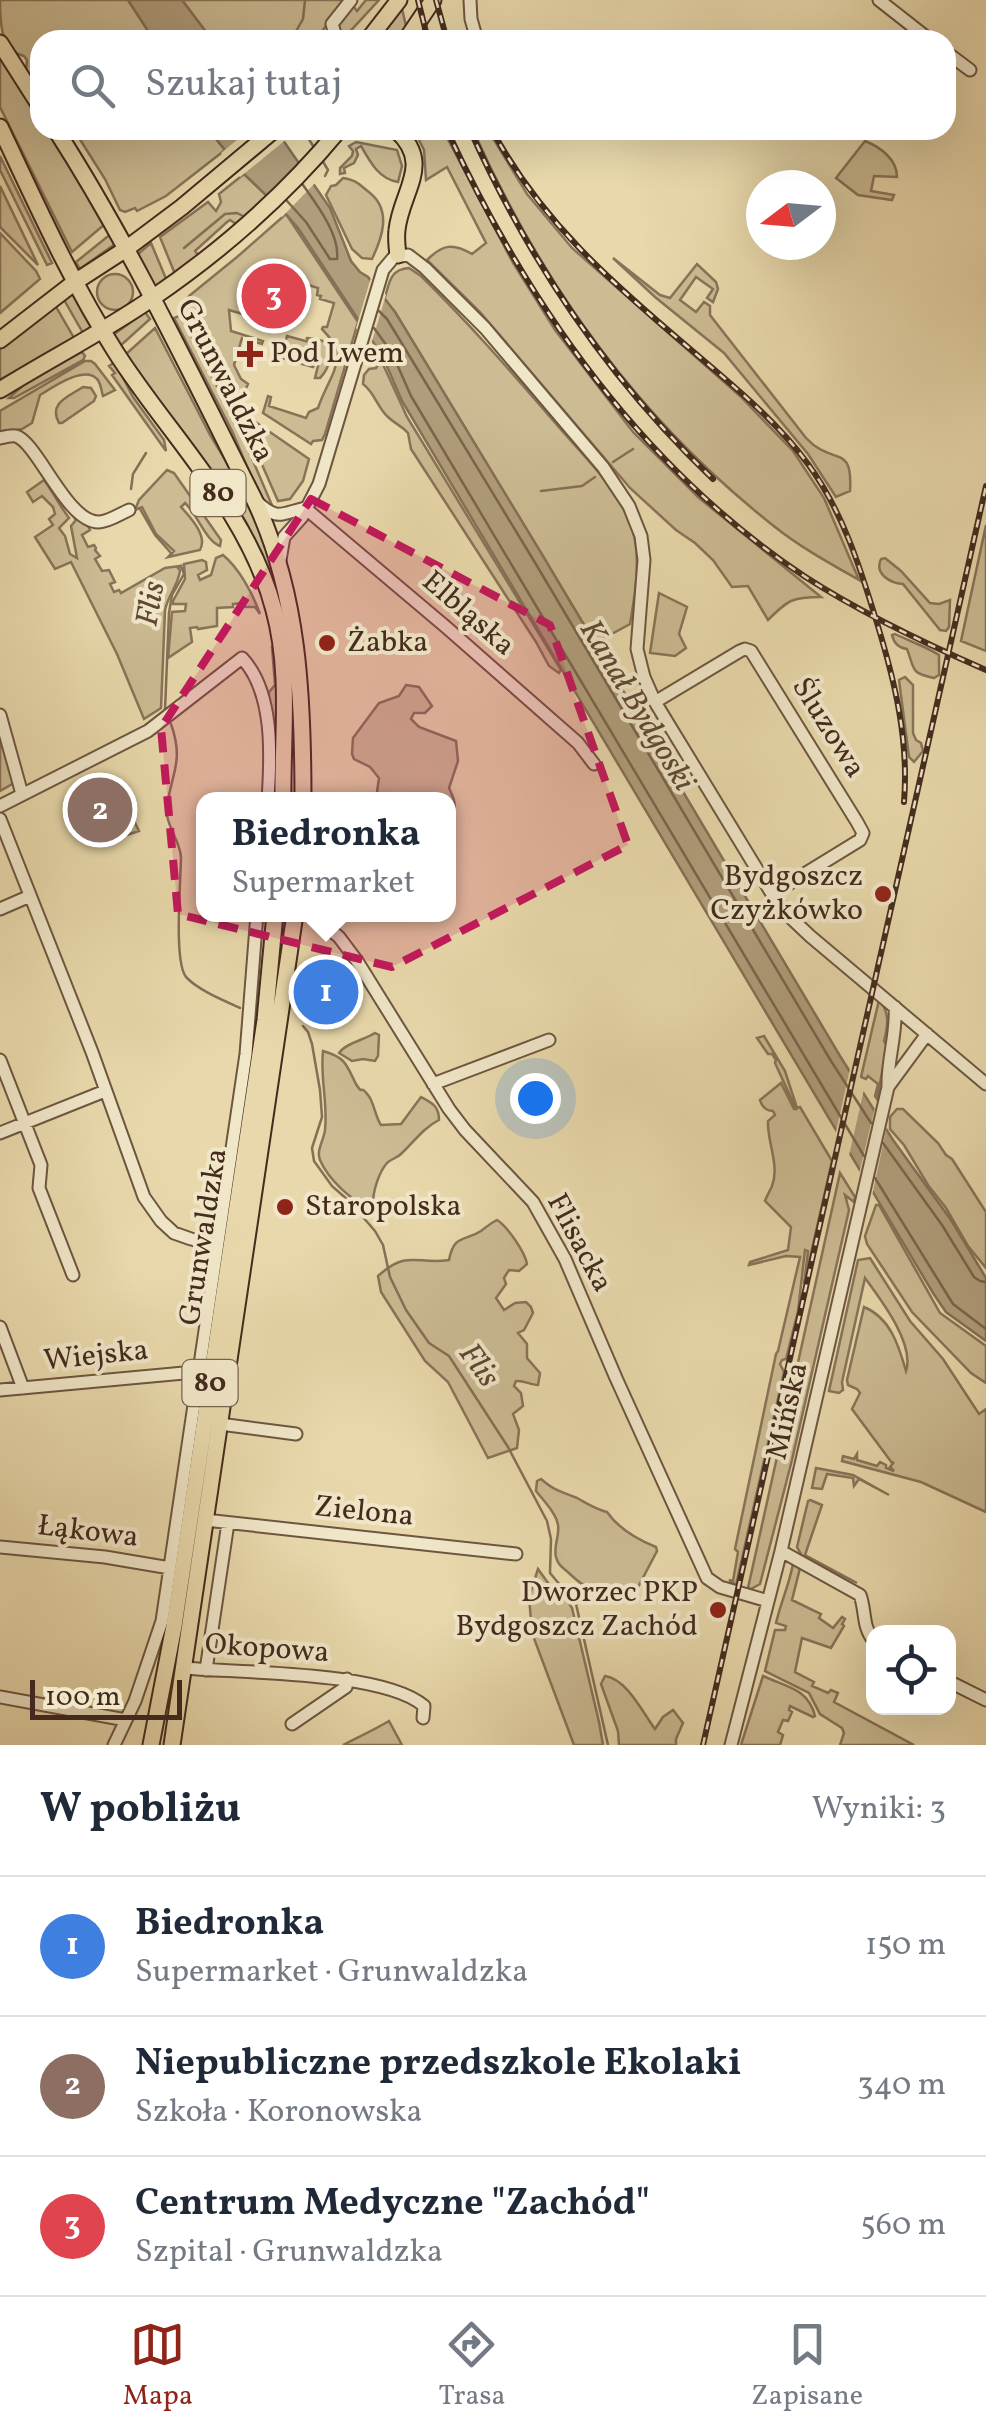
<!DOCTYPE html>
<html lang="pl">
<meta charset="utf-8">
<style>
body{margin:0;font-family:Vollkorn,serif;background:#f6f6f7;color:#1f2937}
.controls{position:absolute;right:30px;bottom:30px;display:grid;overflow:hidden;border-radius:20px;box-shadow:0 10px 40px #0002}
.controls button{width:90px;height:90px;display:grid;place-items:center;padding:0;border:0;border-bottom:2px solid #e0e1e3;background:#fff;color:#1f2937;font:50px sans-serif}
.compass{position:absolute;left:746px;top:170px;width:90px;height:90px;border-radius:50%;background:#fff;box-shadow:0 10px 40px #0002;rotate:254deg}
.scale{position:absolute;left:30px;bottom:25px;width:152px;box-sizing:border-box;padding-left:10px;border:5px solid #442b1d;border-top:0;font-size:28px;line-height:35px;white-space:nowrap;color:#442b1d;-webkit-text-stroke:8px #f0e6c8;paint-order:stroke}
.you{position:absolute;left:535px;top:1098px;width:35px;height:35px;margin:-25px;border:8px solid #fff;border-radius:50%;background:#1a73e8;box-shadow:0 0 0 15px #1a73e833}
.badge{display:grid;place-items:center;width:65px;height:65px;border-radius:50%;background:#8f2418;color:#fff;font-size:32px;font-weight:700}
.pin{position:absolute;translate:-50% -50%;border:5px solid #fff;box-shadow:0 2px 10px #0006}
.popup{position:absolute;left:196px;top:792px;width:260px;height:130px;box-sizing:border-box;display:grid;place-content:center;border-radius:20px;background:#fff;filter:drop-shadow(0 2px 8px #0005);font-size:32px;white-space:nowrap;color:#747a83}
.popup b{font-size:38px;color:#1f2937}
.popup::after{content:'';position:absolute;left:50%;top:100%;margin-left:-20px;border:20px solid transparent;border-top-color:#fff}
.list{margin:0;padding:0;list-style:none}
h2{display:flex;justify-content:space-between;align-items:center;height:130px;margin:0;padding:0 40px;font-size:42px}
h2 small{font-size:32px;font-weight:400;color:#747a83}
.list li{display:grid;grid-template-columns:65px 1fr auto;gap:30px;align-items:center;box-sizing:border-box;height:140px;padding:0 40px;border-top:2px solid #e0e1e3}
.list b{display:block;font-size:38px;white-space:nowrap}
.list p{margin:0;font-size:32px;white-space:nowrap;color:#747a83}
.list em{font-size:32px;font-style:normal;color:#747a83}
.icon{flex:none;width:55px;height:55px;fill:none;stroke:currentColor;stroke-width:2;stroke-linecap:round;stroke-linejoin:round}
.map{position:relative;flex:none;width:986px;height:1745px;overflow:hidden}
.search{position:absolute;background:#fff;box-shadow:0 10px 40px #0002;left:30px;right:30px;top:30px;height:110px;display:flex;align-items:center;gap:25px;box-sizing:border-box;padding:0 35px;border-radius:30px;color:#747a83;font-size:38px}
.sheet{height:550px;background:#fff}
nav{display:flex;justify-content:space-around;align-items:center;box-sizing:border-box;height:140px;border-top:2px solid #e0e1e3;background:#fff;font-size:28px;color:#747a83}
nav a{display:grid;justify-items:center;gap:5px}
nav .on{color:#8f2418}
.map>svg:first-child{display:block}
</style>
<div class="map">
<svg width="986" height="1745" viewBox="0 0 986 1745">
<rect width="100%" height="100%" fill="#e8d8ab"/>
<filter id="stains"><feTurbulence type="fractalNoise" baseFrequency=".002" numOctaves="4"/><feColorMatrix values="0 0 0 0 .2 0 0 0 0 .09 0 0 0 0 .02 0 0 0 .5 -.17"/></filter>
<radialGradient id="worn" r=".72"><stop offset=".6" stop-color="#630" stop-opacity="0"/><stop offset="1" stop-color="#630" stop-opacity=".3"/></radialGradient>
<path fill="#ccbb93" stroke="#887358" stroke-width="2.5" d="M0,0H128L154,40H40V94L26,72L27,60L24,56C0,50 0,21 0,0Z
M182,0H345L323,30L331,40H212Z
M366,0H379L343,39L338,33V25L353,6L357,11Z
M402,9L407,30L400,40H375Z
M0,53L40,117V130H48L105,224L72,252L0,107Z
M74,130H209L225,150L166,196L137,211L135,208L125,212L120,210L105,179Z
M414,130H443L513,263L555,330L633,432L699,498L821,597C792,597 788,600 768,620L748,586L732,587L713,560L695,543L676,530L630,488L480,312L427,260C443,244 453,243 472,254L486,243L447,167L426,180L424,150Z
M473,130H488L527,194L572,248L740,396L793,451L824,498L859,580C831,564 800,547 775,527C639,420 544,288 473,130Z
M865,141C880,147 897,159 897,177L874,176L871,191L894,195L892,200L858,195L836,178Z
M356,142L397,150L402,166L398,182C379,179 370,162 361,146L356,149L358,155L354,163L344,168L345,173L340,174V168L352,156L353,151L349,146Z
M0,156L52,263L47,265L0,170Z
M244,174L267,196L236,224L230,220L227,222L195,251L199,256L175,274L160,237L208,202L216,211L221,202L219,194Z
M343,178C359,181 358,184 370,193C392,211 382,238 372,259L362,258L352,249L326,195L331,186L336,185Z
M0,186L38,265L0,227Z
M286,214L358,322L325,434L322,440L313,441L311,444L263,413L268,396L271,397L269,406L306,418L309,412L318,408C329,374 352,359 322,329L323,327H327L334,303L320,299L321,296L317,295L318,288L293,280L289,293L282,291V288L260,281L249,316L229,310L231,331L263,341L262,344L242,338L234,365L241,379L248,384L238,406L236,407L184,305L189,296L237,257Z
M0,233L36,271L40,279L0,313Z
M112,233L115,244L80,269L76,262Z
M151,243L167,281L155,289L137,255Z
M613,258L660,295L670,298L697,264L716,282L718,289L713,302L707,298L713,289L696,277L680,300L696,312L704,302L710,306V315L806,438C833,467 853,442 850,491L836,497L808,454L724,353L655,297Z
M409,268L421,276C469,323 513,374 557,425C584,457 621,490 633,531C641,560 635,595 630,624L595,643L395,312L384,301C389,285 389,269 409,268Z
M97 292a18 18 0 1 1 36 0a18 18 0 1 1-36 0Z
M73,292L92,326L83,333L63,298Z
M55,305L74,338L0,380V347Z
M145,312L150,319L119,347L113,335Z
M181,315L245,442L274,510L262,502L232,431L174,318Z
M155,328L210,435L238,481L267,545L289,633L273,587L125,355Z
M287,336L313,343L316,362L313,367L281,358Z
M306,338C309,338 320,340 323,341C337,349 328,370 320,378H315L319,362L317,344Z
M82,352L85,356L83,360L14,398H9L28,381Z
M381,360L407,417L558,665L561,670L559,673L549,666L536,642L411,449L408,433C401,425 395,424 388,417C377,407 375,393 363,384L364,375L369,369L376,368Z
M85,361H91L95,364L115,390L103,396C101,390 101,383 97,379C84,365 52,388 40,395L32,423L22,429L0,433V411Z
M115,362L133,397L164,440L166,451L112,375L115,373L109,366Z
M83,387L91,388L96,396L94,401L62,423H59C48,403 68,397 83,387Z
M238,410L309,459L303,481L290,499L278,501Z
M167,470L174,473L221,540L220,546C205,540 198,515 185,503L181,507C191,518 208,536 200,550L168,557L174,551L156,534L142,507L135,510L139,500Z
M44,480C53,492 59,505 69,518L59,528L65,536L70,554L77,558L71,526L76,520L67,506L87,524L90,530L82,535L88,547L94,545L96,548L95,550L100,556L95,559L102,571L109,570L115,582L110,584L114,592L119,590L121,593L165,568L180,566L178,568L180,570C179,584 168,595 165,610L161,708L144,719L117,654L71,562L55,569L35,537L53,525L49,519L55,514L53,507L42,496L33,502L27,492Z
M986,525V651L961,641Z
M223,555C239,568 253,594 260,614L255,607H245L244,603L233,604V607L217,608V626L198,629L197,627L190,628L192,642L168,658L172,612L185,611L186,604H173V601L185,579L184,564L202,560L206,562L207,570L198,575L200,580L211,575L216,558Z
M885,558L901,571L930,603L939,604L950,600L949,627L946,631L940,630L903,584C890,583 874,574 881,559Z
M659,593L687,607L679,634L686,648L675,656L650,653Z
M895,634C909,641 925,646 939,655V675L934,678C910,673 915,670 907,649C899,648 894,644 892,635Z
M276,646L278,663L277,799H272L268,697L269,692L275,685L272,647Z
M905,677L913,685V733L916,740L921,743L923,751L914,762L909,757L899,680Z
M406,685L419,687L432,706L425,713H414L411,719L419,727L456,741L458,761L449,788C455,801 458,807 449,819L448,800L376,799L379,778L370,767L354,759L352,754L353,738L379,703L399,696Z
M0,732L14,783L0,791Z
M124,800L139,831L127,835L111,805Z
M879,1000C890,1012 888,1026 884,1041L887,1046L877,1099L875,1096L878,1084L868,1076L866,1079L861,1077Z
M375,1033L379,1035L378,1056L375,1061L363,1059L352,1061L339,1053C346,1043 364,1040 375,1033Z
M764,1036L785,1071L797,1108L800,1107L832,1161L804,1284L808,1251L805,1250L798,1311L786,1359L782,1360L780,1364L784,1372L736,1585L729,1580L733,1581L738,1552L735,1549L776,1354L778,1351L800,1257L786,1256L749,1265L750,1262L788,1250L791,1227L765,1201C767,1195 770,1191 772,1186C780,1166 767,1142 768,1121L775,1115L773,1111C766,1111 762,1107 760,1100L781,1083L794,1109H796L775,1063L776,1060L772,1054H768L757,1038Z
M323,1051C347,1058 346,1065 356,1084C364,1097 359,1083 368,1095C374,1102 375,1116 381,1125L401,1124L421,1097C432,1103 439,1106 439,1120C423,1128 414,1142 401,1154C397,1158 391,1159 387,1163C379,1172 373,1191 373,1203L370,1207C352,1203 327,1177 320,1160C316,1150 324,1140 325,1130C328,1104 320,1077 323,1051Z
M897,1109H903L938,1143L946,1155L952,1159L986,1212V1268L968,1246L946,1208L928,1185L904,1145L890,1129V1117Z
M840,1173L855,1197L854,1202L845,1195L849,1210L792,1460L760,1584L751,1589L748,1588Z
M876,1205H879L940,1313L986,1346V1383L971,1373L912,1312L867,1244L865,1236Z
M497,1220C507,1226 525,1252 527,1264L519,1271L509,1270L504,1278L506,1284L496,1298L504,1310L515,1303L526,1302L531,1307L533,1313L524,1330L518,1333L527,1344V1358L540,1373L538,1385C530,1385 524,1380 516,1381L514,1386L521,1393L523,1406L513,1414L519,1430L517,1448L488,1458L448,1382L425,1361L381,1292L378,1276C408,1249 416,1265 449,1260C454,1234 464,1242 481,1231C486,1227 491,1223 497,1220Z
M870,1258L910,1321L943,1359L979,1414L986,1409V1512L921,1482L842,1461L843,1456L854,1459L857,1454V1460L877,1466L880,1462L886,1465V1468L894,1471L890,1467L894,1462L892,1463L852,1409L860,1393L857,1389L848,1385L847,1380L864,1307C891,1318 899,1347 906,1371C915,1344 881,1300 865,1278L842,1382L843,1390L839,1393L829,1391L858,1260Z
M816,1468L853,1475L889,1495L859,1479L854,1486L853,1478L827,1474L822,1489L812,1488Z
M541,1479C556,1492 561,1491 577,1498C588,1504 595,1509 607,1512C619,1529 636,1539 656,1547L657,1551L637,1589C606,1597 596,1598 571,1575C565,1569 558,1566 556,1557C553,1547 560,1535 558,1525C556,1513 543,1500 536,1491L537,1481Z
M810,1500L822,1505L805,1555L857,1583L802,1556L797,1547L808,1501Z
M793,1564L800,1568L792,1600L821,1614L819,1618L833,1628L842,1617L845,1619L842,1624L844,1626L831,1648L802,1638L795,1672L814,1682L812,1686L828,1693L831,1690L838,1693L834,1702L914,1745H840L844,1733L842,1728L820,1714L809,1693L765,1671L775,1630H785L786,1626L776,1623C781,1602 789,1585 793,1564Z
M538,1569L548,1583L566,1598L572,1608L599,1722L603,1745H574L532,1633L529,1597Z
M605,1676C627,1679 643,1713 655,1729L663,1717L673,1710L683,1723L676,1739V1745H619L618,1731L601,1684Z
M763,1676C786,1687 808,1688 815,1716L813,1717L790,1706L789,1710L792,1712L788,1721L783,1720L778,1732L783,1735L780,1745H741Z
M389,1721L402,1745H343C358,1737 374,1730 389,1721Z"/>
<path fill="#b09d7b" stroke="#856f55" stroke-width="2.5" d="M128,0H182L212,40H154Z
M209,130H276L330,208L351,261L360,272L368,277L395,312L543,556L840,1056L893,1140L951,1220L986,1278V1341L946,1312L933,1293L402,401L383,357L298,228L286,214L244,174Z"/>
<path fill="#e8d8ab" d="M249,130H282L288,138L240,177L221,153Z
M304,159L318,180L282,217L263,199Z
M372,274L386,295L370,348L356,328Z
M851,1064L865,1085L848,1160L835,1136Z
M875,1107L887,1126L871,1201L858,1178Z"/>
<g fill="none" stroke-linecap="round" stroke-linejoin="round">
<path stroke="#7a644c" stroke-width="2.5" d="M287,201L306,222L330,259H337C340,235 317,205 303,185
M379,311L387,319L534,561L831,1061L871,1123
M374,328L392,353L411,396L864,1156
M883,1143L942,1225L974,1277L980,1281L986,1282
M875,1178L953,1304L986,1329"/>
<path stroke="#856f55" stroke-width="2.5" d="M291,40L303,19L305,0
M303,130L315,149
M322,160L328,170L325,176
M184,248L225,214L237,213L243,216
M613,462L633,449
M131,489L133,474L146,453
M541,491L582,486L595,477
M140,509L155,535L171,553
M165,710L169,613L172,595L184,574L181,566
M171,724C184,761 172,772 167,806C164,823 180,840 181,857C181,880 173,965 187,978C200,991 223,1000 240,1008
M303,1026L308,1032L312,1044L320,1090L322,1117L312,1148L314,1161L332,1186L349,1201L375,1231L383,1245L390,1277L406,1310L429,1343L449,1356L508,1447L547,1521L551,1539L550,1573L576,1604L608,1745"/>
<g stroke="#6d5640" stroke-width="15">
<path id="minor" d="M470,0L471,19L477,40
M879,0L930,40
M337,40L332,24L351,0
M946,52L970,70
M0,438C4,437 12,435 16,436C38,443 67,523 99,522C108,522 120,514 129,510
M256,501C277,521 280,514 305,508
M305,508L446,627L578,743L594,764
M280,560L284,537L302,517L319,484L383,270L394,257L408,255L425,268L485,328L603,467L629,506L641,536L644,560L637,649L644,677L655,702L772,894L790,917L810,936L986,1084
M655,702L740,651L745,649L751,651L857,822L863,833L860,840L772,894
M0,715L22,794
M0,806L148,731L242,658C274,692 271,755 268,800
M0,819L92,1052L144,1197L161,1221L174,1233L191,1239L217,1245
M0,909L30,896
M311,914L339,937L357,961L449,1109L465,1130L533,1202L565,1259L616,1378L707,1578L720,1587L768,1601
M0,1060L41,1165L39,1188L73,1275
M433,1084L549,1040
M888,1087L927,1034
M0,1133L105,1091
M0,1327L23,1388
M0,1390L184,1373L197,1374
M220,1424L296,1434
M205,1520L516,1554
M0,1547L105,1557L170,1568
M781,1551L860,1595C866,1611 862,1627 874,1641
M183,1668C240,1673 384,1671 424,1706L423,1718
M206,1670L228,1523
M948,1681L986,1700
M0,1697L126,1720
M292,1724L346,1687L347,1679
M114,1745L135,1701L162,1621L246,1054L257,914
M731,1745L781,1551L888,1087C887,1060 897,1034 895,1007"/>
</g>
<g stroke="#442b1d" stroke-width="19">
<path id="major" d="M368,40L399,0
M406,40L433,0
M0,43L40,106
M0,127C36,203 70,280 115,351C169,436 248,510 274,610C291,672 282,736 283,800
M56,130C131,247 191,374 254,499C299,593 303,697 303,800
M396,130C434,164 401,191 397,230C396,238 397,247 398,255
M0,340L75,282L126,249L182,207L274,130
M0,390C50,359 103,332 151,299C220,252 286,194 339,130
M151,1745L174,1626L265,1020L275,914
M172,1745L295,914"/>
</g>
<use href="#minor" stroke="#f0e6c8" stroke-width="11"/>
<use href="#major" stroke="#e8d8ab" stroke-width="15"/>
<g stroke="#442b1d" stroke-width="6">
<path id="rail" d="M418,0L428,40
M436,0L447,40
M447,130C528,305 642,468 804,576C861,613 924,643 986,670
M470,130C529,261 609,380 713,479
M492,130C541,221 611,282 689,348C731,384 775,419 808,464C843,512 860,567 877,623C895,682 909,740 904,802
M703,1745L986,486"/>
</g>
<use href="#rail" stroke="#f0e6c8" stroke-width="2.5" stroke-dasharray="8" stroke-linecap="butt"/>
</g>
<path fill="#c2185b" fill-opacity="0.2" stroke="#c2185b" stroke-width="8" stroke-dasharray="20 12" stroke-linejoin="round" d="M311,499L550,625L628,845L392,967L178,914L161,728Z"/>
<g fill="#8f2418" stroke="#f0e6c8" stroke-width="4">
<path d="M245 339h10v10h10v10h-10v10h-10v-10h-10v-10h10z"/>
<circle cx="327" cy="643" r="10"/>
<circle cx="883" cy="894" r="10"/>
<circle cx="285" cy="1207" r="10"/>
<circle cx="718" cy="1610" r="10"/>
</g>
<g text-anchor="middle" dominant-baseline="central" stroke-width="8" stroke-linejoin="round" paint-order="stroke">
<g fill="#f0e6c8" stroke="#786350" stroke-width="2.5">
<rect x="190.5" y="470" width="55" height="46" rx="8"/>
<rect x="182.5" y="1360" width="55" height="46" rx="8"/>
</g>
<g font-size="28" font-weight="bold" fill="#442b1d">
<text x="218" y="493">80</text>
<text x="210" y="1383">80</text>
</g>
<g font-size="30" fill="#442b1d" stroke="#f0e6c8" text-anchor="start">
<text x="270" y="354">Pod Lwem</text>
<text x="347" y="643">Żabka</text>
<text x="863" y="877" text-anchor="end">Bydgoszcz<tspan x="863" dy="34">Czyżkówko</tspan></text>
<text x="305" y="1207">Staropolska</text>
<text x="698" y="1593" text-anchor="end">Dworzec PKP<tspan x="698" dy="34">Bydgoszcz Zachód</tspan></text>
</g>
<g font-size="30" fill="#442b1d" stroke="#f0e6c8">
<text transform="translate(225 381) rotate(63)">Grunwaldzka</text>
<text transform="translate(468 614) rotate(41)">Elbląska</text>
<text transform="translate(828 728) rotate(58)">Śluzowa</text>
<text transform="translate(204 1237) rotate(-81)">Grunwaldzka</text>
<text transform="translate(579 1243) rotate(62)">Flisacka</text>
<text transform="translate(96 1356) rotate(-6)">Wiejska</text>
<text transform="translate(788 1411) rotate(-77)">Mińska</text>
<text transform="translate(364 1512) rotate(6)">Zielona</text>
<text transform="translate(88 1532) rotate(7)">Łąkowa</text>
<text transform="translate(267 1649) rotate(4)">Okopowa</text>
</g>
<g font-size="32" font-style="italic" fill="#5f4834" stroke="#f0e6c8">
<text transform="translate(152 604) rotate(-80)">Flis</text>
<text transform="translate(636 706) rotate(59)">Kanał Bydgoski</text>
<text transform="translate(478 1366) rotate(54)">Flis</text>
</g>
</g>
<rect width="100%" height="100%" filter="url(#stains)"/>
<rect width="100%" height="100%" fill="url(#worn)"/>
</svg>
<div class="controls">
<button><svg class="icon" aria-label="locate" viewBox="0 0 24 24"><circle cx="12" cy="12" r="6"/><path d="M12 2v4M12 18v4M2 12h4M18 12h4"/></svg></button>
</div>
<svg class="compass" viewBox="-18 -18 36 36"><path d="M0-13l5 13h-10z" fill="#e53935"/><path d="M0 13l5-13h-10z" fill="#747a83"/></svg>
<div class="scale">100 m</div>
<div class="you"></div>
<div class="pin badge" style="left:326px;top:992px;background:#3f7fe0">1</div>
<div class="popup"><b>Biedronka</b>Supermarket</div>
<div class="pin badge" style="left:100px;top:810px;background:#8d6e63">2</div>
<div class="pin badge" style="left:274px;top:296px;background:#e0444e">3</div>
<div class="search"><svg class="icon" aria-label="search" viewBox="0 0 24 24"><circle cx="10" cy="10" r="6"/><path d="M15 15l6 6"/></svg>Szukaj tutaj</div>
</div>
<section class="sheet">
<h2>W pobliżu<small>Wyniki: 3</small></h2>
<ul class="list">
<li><span class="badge" style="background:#3f7fe0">1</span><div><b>Biedronka</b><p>Supermarket · Grunwaldzka</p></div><em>150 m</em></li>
<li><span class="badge" style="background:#8d6e63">2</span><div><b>Niepubliczne przedszkole Ekolaki</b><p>Szkoła · Koronowska</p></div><em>340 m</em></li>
<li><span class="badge" style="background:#e0444e">3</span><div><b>Centrum Medyczne &quot;Zachód&quot;</b><p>Szpital · Grunwaldzka</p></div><em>560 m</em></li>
</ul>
</section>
<nav>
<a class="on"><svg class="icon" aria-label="map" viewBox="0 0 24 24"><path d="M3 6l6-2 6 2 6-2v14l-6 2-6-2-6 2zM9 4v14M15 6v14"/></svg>Mapa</a>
<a><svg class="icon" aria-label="directions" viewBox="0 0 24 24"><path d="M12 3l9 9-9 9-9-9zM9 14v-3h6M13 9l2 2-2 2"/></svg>Trasa</a>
<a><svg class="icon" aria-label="saved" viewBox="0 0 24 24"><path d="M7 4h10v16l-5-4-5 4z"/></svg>Zapisane</a>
</nav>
